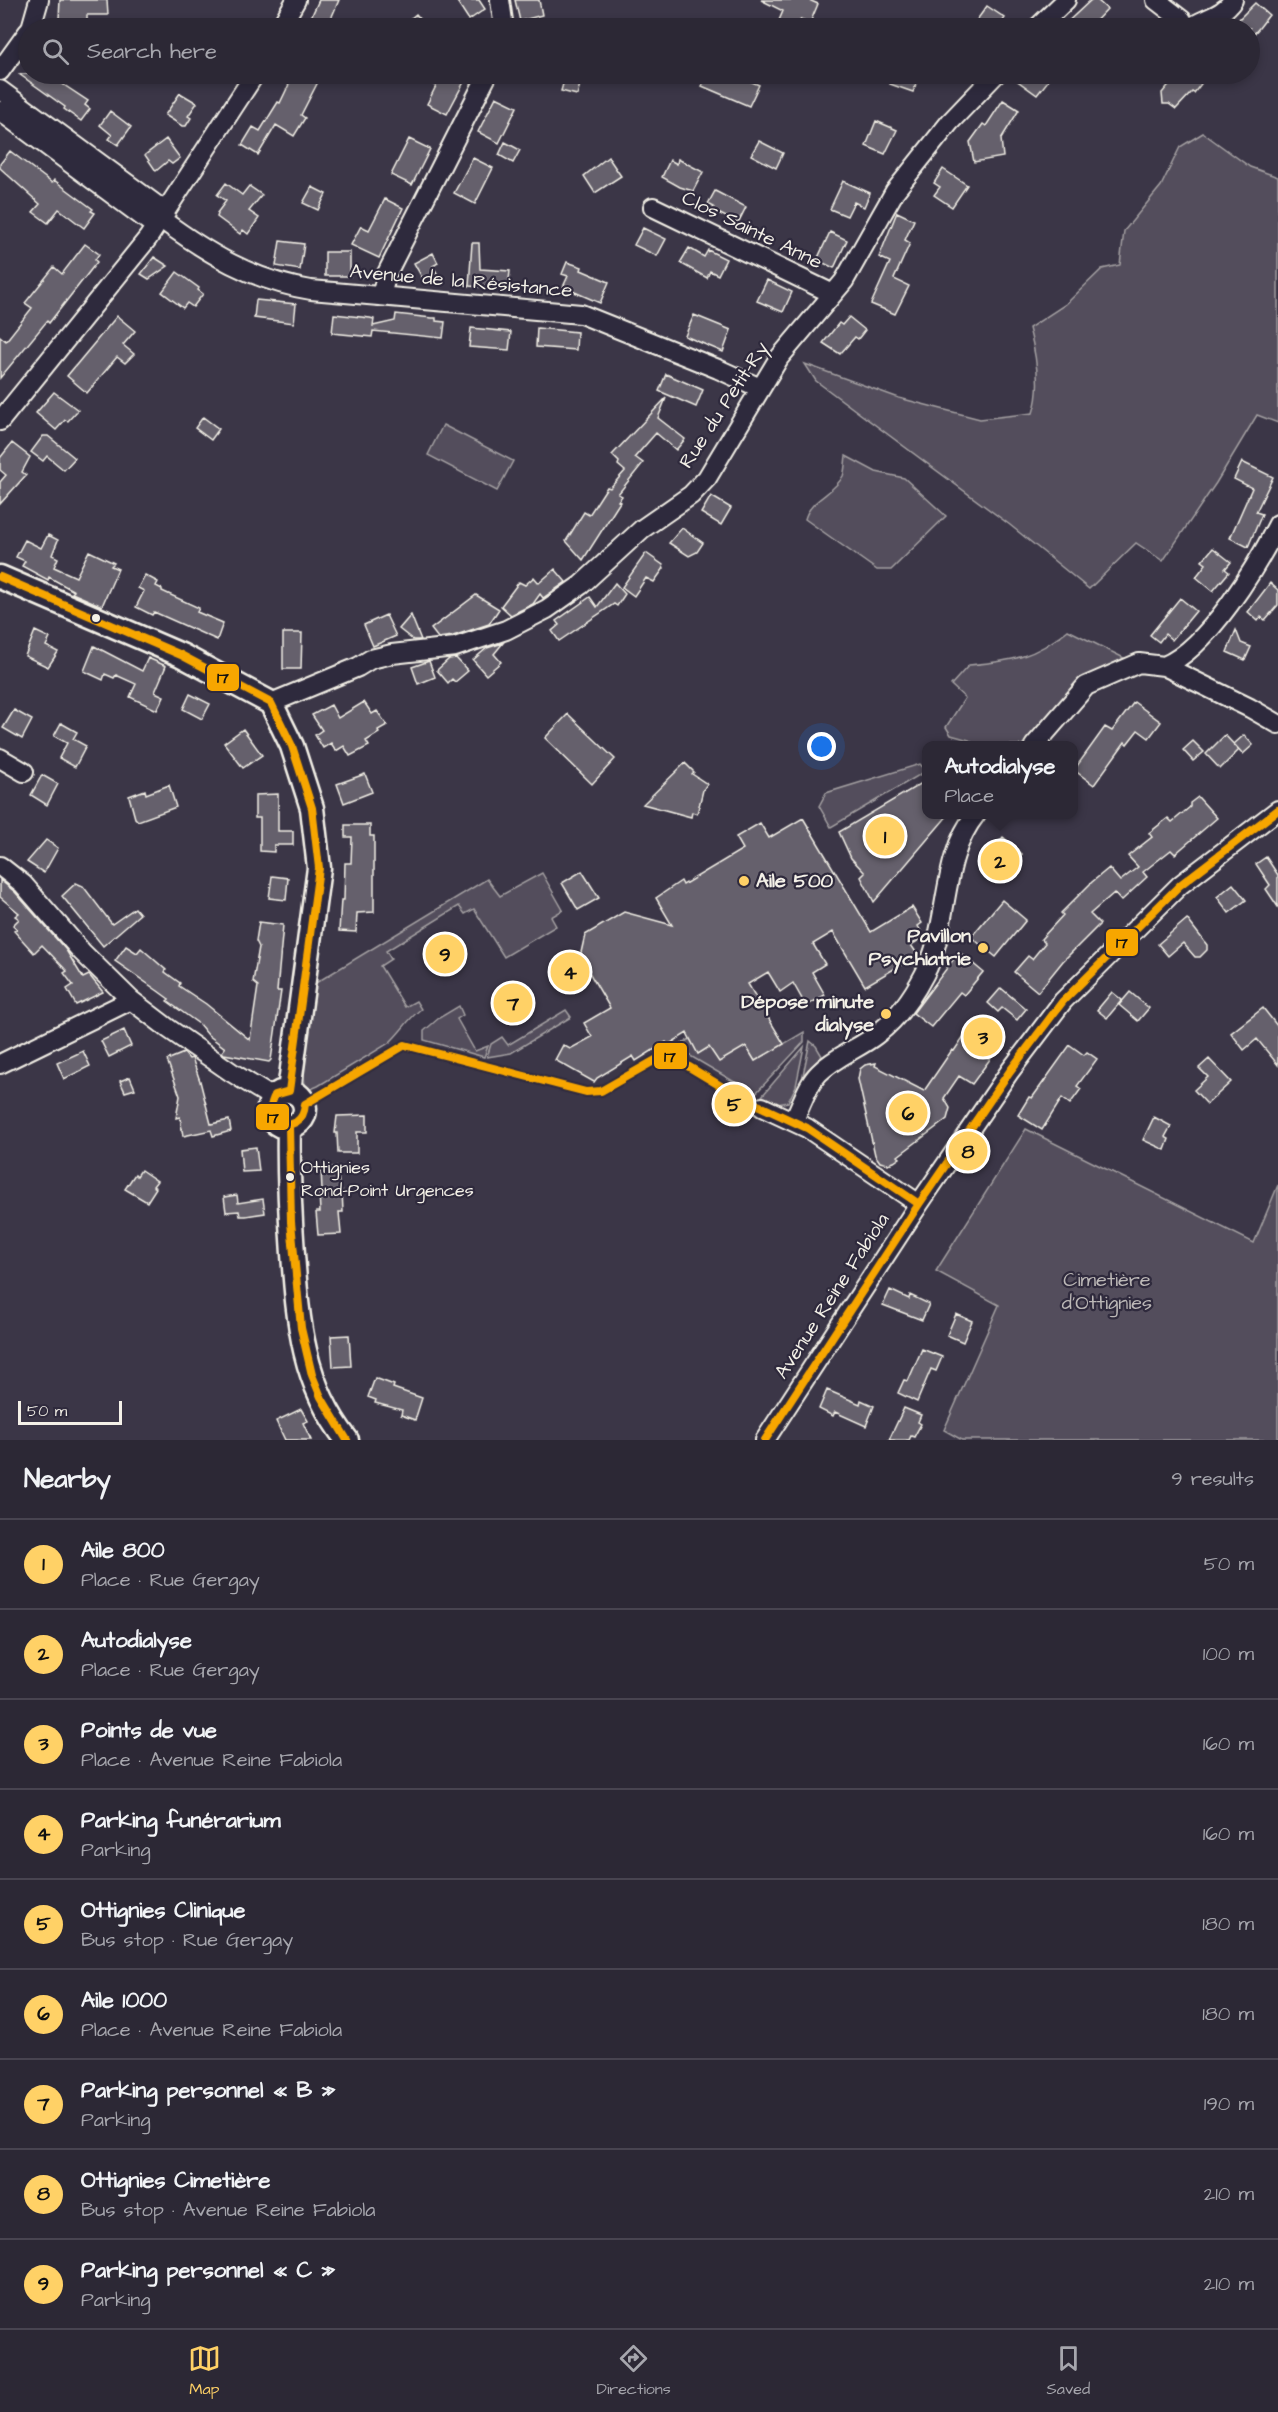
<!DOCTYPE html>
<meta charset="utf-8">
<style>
body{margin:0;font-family:"Architects Daughter",sans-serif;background:#34303d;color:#f1f3f6}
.scale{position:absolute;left:18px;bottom:15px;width:104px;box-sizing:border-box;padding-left:6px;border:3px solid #f4f1e8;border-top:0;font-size:16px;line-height:21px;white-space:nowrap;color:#f4f1e8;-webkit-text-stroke:4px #2f2a3d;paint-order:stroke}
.you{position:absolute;left:822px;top:747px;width:21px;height:21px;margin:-15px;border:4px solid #fff;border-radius:50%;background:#1a73e8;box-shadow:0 0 0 9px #1a73e833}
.badge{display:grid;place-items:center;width:39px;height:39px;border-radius:50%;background:#ffd166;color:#111;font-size:20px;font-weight:700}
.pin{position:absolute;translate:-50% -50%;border:3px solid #fff;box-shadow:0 2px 6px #0006}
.popup{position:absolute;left:922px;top:741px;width:156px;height:78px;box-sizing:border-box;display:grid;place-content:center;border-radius:12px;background:#2c2835;filter:drop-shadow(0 2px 4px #0005);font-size:20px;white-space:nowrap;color:#a6a6ad}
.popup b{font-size:22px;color:#f1f3f6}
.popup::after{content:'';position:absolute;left:50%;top:100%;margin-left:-12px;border:12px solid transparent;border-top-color:#2c2835}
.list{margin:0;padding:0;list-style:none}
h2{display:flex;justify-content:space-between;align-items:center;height:78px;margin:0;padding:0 24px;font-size:26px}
h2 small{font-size:20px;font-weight:400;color:#a6a6ad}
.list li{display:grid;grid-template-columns:39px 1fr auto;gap:18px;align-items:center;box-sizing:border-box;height:90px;padding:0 24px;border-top:2px solid #484450}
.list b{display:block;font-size:22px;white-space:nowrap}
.list p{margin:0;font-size:20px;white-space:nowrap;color:#a6a6ad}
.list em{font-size:20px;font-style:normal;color:#a6a6ad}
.icon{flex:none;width:33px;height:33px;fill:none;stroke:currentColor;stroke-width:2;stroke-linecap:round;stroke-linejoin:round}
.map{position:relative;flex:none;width:1278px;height:1440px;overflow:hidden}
.search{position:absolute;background:#2c2835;box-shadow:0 3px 9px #0003;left:18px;right:18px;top:18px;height:66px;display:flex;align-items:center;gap:15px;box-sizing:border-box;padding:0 21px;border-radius:33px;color:#a6a6ad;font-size:22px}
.sheet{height:888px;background:#2c2835}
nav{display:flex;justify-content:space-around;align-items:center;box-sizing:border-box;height:84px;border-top:2px solid #484450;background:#2c2835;font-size:16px;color:#a6a6ad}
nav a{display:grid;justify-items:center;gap:3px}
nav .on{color:#ffd166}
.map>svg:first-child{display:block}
</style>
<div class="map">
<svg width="1278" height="1440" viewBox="0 0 1278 1440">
<rect width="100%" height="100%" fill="#3b3647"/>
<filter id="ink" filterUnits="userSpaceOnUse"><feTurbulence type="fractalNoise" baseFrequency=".0167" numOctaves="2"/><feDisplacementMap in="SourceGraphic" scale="12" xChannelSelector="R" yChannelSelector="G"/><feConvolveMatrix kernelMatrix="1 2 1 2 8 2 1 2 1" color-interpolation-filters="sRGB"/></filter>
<g filter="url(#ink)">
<path fill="#534e5c" stroke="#a4a0a2" stroke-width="1.5" d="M1203,133L1250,167L1278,177V423L1257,415L1216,483L1163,561L1136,543L1089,589L1010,525L816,381L805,364L899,398L980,419L1033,413C1042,387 1036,354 1029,328L1066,304L1102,269L1120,265L1124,231L1161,186L1180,147Z
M443,425L513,461L497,491L428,455Z
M846,456L876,472L904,478L946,516L891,570H877L805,519C810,499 834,494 843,476C845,471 845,462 846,456Z
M1068,630L1124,658L1082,680L1022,745H975L969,740L951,735L946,727L965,698L951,685L969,665C1012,661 1034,658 1068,630Z
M920,764L926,771L831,827L819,806L826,793Z
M542,873L563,910L551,917L556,926L504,957L474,909L465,914L459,906L386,951L391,959L380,966L405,1007L416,1001L421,1009C408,1019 401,1032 389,1043L318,1086L311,1089L305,1087L303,1063L314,984L487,879L500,896Z
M720,1003L755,1061L804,1032V1042L755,1094L675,1047L690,1039L698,1054L709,1047Z
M459,1006L463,1015L457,1019L475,1051L488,1046L484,1057L424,1040V1031L439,1018Z
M566,1010L571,1017L511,1053L487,1057L491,1044L502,1037L508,1045Z
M810,1041L816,1046L822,1056L803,1075Z
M804,1047L796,1086L788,1102L778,1104L762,1096Z
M1026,1129L1254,1243L1278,1185V1440H962L944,1430L999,1305L936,1271Z"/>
<path fill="#65616c" stroke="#f4f1e8" stroke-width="1.5" d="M60,0H107L108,15H87V25H66L67,20L59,19Z
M319,0H339L327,28H306Z
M456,0H479L485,9L469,20Z
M515,0H539L542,15L520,21Z
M761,0H809L818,4L810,23L801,19L796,28H784L777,25L783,11Z
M1091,0H1097L1107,9L1089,28H1061Z
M1255,3L1269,15L1259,28L1250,38V28H1230Z
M987,6L1005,18L998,28H971Z
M416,14L428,28H399Z
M19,74H56L63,79L61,83L88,101L85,105L90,109L81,121L64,109L65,107Z
M294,74H322L301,115L305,118L294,136L276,125L258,155L242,145L253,127L260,131L278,102L280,103Z
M432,74H451L465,80L447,114L427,104L436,86L428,82Z
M707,74H733L759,85L749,106L702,86Z
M893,74H920L913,92L890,84Z
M1008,74H1039L1048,81L1037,95Z
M1188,74L1201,84L1194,93L1192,92L1176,109L1169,104H1163L1162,93L1172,81L1184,79Z
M565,77L581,81L577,95L561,91Z
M180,93L197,103L188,116L191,118L186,126H182L165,115Z
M496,97L517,107L499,143L478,132Z
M1003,100L1019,110L1001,139L1003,157L974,162L970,142L983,124L986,126Z
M110,111L131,127L118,145L109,139L112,135L100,125Z
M876,121L897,130L885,154L866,146Z
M166,139L180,158L172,164L168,161L156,171L145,155Z
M409,139L430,149L412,185L391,175Z
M759,141L783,153L776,168L751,155Z
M505,142L520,150L513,163L499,155Z
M10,151L52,183L54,180L93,209L91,211L95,213L84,228L59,209L48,223L33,212L40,204L0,168V164Z
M608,157L621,176L595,193L584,176Z
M473,158L493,168L475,204L454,193Z
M678,159L703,172L693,191L680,187L662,177L670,160L677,164Z
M943,169L967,185L952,207L934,195L940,187L934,183Z
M843,181L870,193L864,207L854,202L847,216L830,209Z
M226,183L242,195L249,186L262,195L249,211L259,218L248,234L243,230L240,234L217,217L218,214L217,213L226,201L217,195Z
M312,187L326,194L318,210L303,203Z
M715,191L746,207L738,223L712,210L714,207L708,204Z
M385,199L403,208L379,258L351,245L361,226L369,230Z
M897,212L914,220L905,240L910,243L894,279L909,286L895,314L871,304L890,262L879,257Z
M643,228L666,239L657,256L634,245Z
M830,232L847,240L834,268L817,260Z
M280,241L304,244L300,270L276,266Z
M472,243H479L480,269L510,271L508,289L469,286Z
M85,244L99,254L95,260L97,262L49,323L47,321L0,378V336L6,341L32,308L25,303L54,267L62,274Z
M689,248L704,257L708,250L726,259L718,275L710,271L707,278L680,263Z
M325,252H350V276H325Z
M433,253L438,263L433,266L437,273L424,281L414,263Z
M154,257L168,266L149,279L141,274Z
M567,262L582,267L581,270L609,282L600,303L563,287L568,276L562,274Z
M177,272L199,288L198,290L203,294L193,307L187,303L183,308L162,292Z
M767,280L792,292L783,312L757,301Z
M256,300L296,304L294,323L254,318Z
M334,314L370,318L374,319L373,326L395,321L396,314L432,318H436V321L445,322L443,338L373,331L372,337L332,333Z
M694,315L731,330L723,352L685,336Z
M117,316L135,331L123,345L134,354L125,363L117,357L87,393L67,376Z
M849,317L865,330L858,339L855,337L840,354L823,343L839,323L842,325Z
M471,328L511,332L509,350L469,347Z
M537,328L577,332L576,350L536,347Z
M666,374L703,390L696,407L659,391Z
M54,392L78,410L68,421L65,420L56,430L36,413Z
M666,398L658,418L685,439L676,450L656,433L635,457L643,463L618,494L622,496L618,501L620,502L583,560L566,541L584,512L589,515L607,487L610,488L625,471L618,465L619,462L612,455Z
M203,417L219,429L211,440L195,428Z
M43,436H48L75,458L64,470L47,456L43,461L31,452Z
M12,443L30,457L22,472L26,475L0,504V482L6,475L0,470V458Z
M1242,462L1273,477L1256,512L1262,514L1248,547L1230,538L1252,488L1234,479Z
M711,496L731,508L721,525L701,513Z
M682,528L703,543L697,552L689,556L669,543Z
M48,535L58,540L52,555L58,558L54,567L76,577L89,551L114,563L111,566L118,569L102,606L72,593L74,591L49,577L48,580L22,566L25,561L16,557L25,540L41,548Z
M1213,548L1231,562L1225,569L1229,572L1213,591L1196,577L1206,564L1202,561Z
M646,553L663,565L664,568L654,582L646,578L634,596L622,587Z
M555,569L566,582L543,598L540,594L533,604L511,615L501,606L519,582L525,585L534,577L539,583Z
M145,575L158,582L156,586L162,589V591L199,608L197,612L223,623L217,640L154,612L152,615L136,607L144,591L138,588Z
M615,583L625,594L617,606L614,604L559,641L552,631L559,625L556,621L590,597L597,607Z
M1270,583L1278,590V605L1265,620L1261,617L1258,621L1248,612Z
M476,595L499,609L489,624L453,636L438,638L431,629Z
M1180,598L1196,611L1172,640L1165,634L1159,642L1150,635Z
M386,615L396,636L373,646L364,625Z
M411,615L421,640H413L399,629Z
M1236,630L1241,643L1251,647L1245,660L1227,652Z
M35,631L50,638L46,646L58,652L48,667L25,656Z
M283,633H302L301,669H283Z
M503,643L494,654L501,662L486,675L473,660L487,648Z
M94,646L142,671L148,658L166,666L155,692L164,696L157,710L130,697L136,684L116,675L114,678L105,674L103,680L84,671Z
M456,658L468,671L455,682L452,679L448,683L437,670L449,659Z
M429,661L435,677L418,684L412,667Z
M190,694L210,704L202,719L183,709Z
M364,702L372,714L377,711L387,725L378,730L379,733L366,741L369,746L350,756L344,746L336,751L331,743L323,748L315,735L322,730L312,715L331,705L338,718Z
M1134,702L1161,722L1149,738L1138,730L1127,744L1125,742L1094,785L1074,770L1105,727L1112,731Z
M14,710L32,720L22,739L3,728Z
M568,714L615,759L592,784L545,738Z
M61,723L77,732L73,739L86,746L75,767L59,758L67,743L54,736Z
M243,729L262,755L243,768L224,743Z
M1225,735L1239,750L1220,769L1206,754Z
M1244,735L1253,745L1243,754L1234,744Z
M1193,741L1204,752L1193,761L1183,750Z
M685,763L694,772L692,774L707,784L703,790L697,814L692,812L691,817L643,804Z
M365,774L372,792L344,803L337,784Z
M42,775L58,784L47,805L31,795Z
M927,780V814H949L874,902L861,877L865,873L851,858L839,832Z
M169,785L176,807L138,821L135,818L129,796L145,790L146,794Z
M278,794V831H293V845H274V852L260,851V818H255V795Z
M1198,797L1217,818L1175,854L1171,850L1143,872L1147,877L1121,901L1114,893L1090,914L1100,924L1063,961L1038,992L1014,972L1028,956L1032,959L1045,943L1041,939L1063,915L1061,913L1092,882L1109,868L1120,881L1138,867L1128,856L1152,837L1149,833L1168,818L1172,822L1190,807V803Z
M803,818L871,932L912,907L922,923L918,926L924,937L911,945L918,955L865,986L833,932L813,944L825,964L812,972L825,995L820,998L806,1006L793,983L780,992L768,972L748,984L784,1044L755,1061L746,1046L719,1062L709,1047L698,1054L687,1033L668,1045L666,1042L636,1061L633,1056L597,1078L594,1082L555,1060L563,1045L570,1049L592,1037L584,1023L610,1008L580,957L585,935L624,912L672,925L656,898L681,881L683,885L743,849L736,837L760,823L769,838Z
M345,825H370V836H374V912L357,913L356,932L339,931L341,900H344L345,863H351L352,837H345Z
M1003,837L1022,854L998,883L978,866Z
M46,840L58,848L44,873L27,862Z
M1266,857L1278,875V907L1266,889L1270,885L1256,864Z
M582,871L599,898L578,910L562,883Z
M272,876L288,878L286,900L269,898Z
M0,880L15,892L66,950L83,978L89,975L103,992L76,1005L67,989L73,985L64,973L67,971L42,945L34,953L14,931L17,929L13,925L19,919L15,916L19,913L0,897Z
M76,883L83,886L112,924L135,908L140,914L103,946L62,896Z
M1233,884L1246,900L1229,913L1217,897Z
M1002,900L1026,920L996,957L971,937Z
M1187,919L1207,945V950L1200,957H1195L1183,943L1168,956L1158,944Z
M259,922L283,925L277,991H281L271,1060L269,1062L224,1054L222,1052L225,1048L208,1035L199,1024L167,1001L169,999L158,991L115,961L126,946L137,953L141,948L166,970L165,972L180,983L179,986L206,1004L250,1040L258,986L253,982L259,947L256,941Z
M959,952L983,972L964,995L960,992L931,1027L913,1013Z
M1001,988L1026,1009L1017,1020L1002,1008L998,1012L988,1003Z
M1112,992L1122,1000L1107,1018L1097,1010Z
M1130,992L1149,1008L1138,1021L1119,1005Z
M1263,1008L1278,1027V1065L1257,1039L1244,1050L1231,1033Z
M978,1021L1004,1039L993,1055L972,1084L959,1076L944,1098L950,1108L947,1119L898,1156L900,1158L894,1162L888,1164L880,1162L875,1155L867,1119L858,1079L860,1069L865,1065L876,1063L875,1066L924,1091L952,1050L954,1051L966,1033L969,1035Z
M124,1030L131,1046L109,1057L101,1041Z
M1070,1045L1084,1055L1087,1052L1097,1059L1077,1086L1081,1089L1070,1104L1062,1098L1042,1130L1018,1115L1029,1097L1032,1098Z
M83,1051L90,1066L64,1079L57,1063Z
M184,1053L189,1059L192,1058L200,1081L211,1124L229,1120L231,1131L213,1136L211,1130L183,1136L180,1117L176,1118L180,1096L167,1060Z
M1209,1059L1231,1082L1207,1104L1194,1090L1208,1077L1199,1068Z
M130,1077L135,1089L125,1092L120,1081Z
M367,1115V1132H357V1153H338L337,1133H335L337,1116Z
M1154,1117L1171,1126L1165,1137L1169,1139L1165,1150L1143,1140Z
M256,1147L259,1171L242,1172L240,1149Z
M338,1167L339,1190H342L343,1212H339L341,1234L318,1235L316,1212H320L319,1191H322L321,1168Z
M141,1170L157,1181L153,1186L156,1188L147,1202L125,1189L135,1174L137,1176Z
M237,1195L238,1203L263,1199L265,1213L246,1216H240L239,1211L226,1212L224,1197Z
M890,1290L909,1299L910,1295L929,1304L922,1320L883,1305Z
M956,1314L972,1321L963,1342L947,1335Z
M349,1335L351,1366L333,1367L331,1336Z
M922,1349L942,1357L936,1371L931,1369L917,1402L898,1393L904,1380L908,1381Z
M375,1378L394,1385L393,1388L422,1398L415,1420L401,1415L402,1410L375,1403L376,1400L368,1397Z
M827,1390L860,1404L861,1400L874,1406L866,1426L835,1412L833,1416L819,1409Z
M904,1408L921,1415L918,1422L921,1424L914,1437L911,1436L909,1440H889Z
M301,1409L308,1421L303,1423L311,1440H285L276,1421Z"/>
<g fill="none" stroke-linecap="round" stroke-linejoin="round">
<g stroke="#f4f1e8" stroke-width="22">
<path id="minor" d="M500,0L504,28
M1156,0L1182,20L1187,28
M31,28L39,0
M280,28L296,0
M1037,28L1066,0
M1190,28C1204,18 1223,16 1233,0
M0,71L28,32
M0,90L166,212
M0,111L155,226
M653,207L831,293
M161,219C207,253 253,281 311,290L581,314L718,369L760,388
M381,296L387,273L488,74
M0,421L148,238L255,74
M1164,666C1208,648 1257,566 1278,524
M271,703L358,667L371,659L392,654L455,647L506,630L547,609L581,585L642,529L691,495L707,478L779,358L844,281L895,191L950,122L996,74
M1034,746L1086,686L1139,663L1164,666L1250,708L1278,724
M0,758L24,772
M0,866L23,884L82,952L131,1000L169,1029L231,1072L273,1098
M0,1064L131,1000
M762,1107L807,1128L919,1204
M793,1121C802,1105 806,1086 819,1073C836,1056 858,1049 876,1035C896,1020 913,996 924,975C951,925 939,860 976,814
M765,1440L919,1204L1010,1071L1063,1001L1180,885L1278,810"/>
</g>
<g stroke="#f4f1e8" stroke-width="27">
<path id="major" d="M0,577L181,655L271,703L292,746L312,808L319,868L289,1091
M269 1109a18 18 0 1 1 36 0a18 18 0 1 1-36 0Z
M289,1126C288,1169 290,1212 293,1254C298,1323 303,1384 347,1440"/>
</g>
<use href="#minor" stroke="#2f2a3d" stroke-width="18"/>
<use href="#major" stroke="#2f2a3d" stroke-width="22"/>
<g stroke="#2f2a3d" stroke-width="12">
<path id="bus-1" d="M0,577L181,655L271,703L292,746L312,808L319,868L289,1091L275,1095C270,1105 269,1112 275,1122C291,1129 304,1122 305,1104L405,1045L586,1092L601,1091L659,1058L671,1056L734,1094L807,1128L919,1204
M289,1126L291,1222L301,1328L312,1375L321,1397L347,1440
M765,1440L919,1204L1010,1071L1063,1001L1180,885L1278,810"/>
</g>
<use href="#bus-1" stroke="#f7a600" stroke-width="8"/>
</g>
</g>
<g fill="#f4f1e8" stroke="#2f2a3d" stroke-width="2">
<circle cx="96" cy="618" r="5"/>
<circle cx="290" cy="1177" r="5"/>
</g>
<g fill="#ffd166" stroke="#2f2a3d" stroke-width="2">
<circle cx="744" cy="881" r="6"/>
<circle cx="983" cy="948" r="6"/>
<circle cx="886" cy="1014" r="6"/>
</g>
<g text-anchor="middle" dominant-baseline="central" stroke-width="4.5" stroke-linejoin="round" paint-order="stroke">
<g font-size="18" fill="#f4f1e8" stroke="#2f2a3d" text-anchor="start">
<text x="301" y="1167">Ottignies<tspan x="301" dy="23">Rond-Point Urgences</tspan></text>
</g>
<g font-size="20" fill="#f4f1e8" stroke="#2f2a3d">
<text transform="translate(752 230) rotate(26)">Clos Sainte Anne</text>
<text transform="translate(461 281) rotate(5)">Avenue de la Résistance</text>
<text transform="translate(724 405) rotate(-57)">Rue du Petit-Ry</text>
<text transform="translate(832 1296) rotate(-57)">Avenue Reine Fabiola</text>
</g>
<g font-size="20" font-weight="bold" fill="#f4f1e8" stroke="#2f2a3d" text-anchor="end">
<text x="756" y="881" text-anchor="start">Aile 500</text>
<text x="971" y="936">Pavillon<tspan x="971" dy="23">Psychiatrie</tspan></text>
<text x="874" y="1002">Dépose minute<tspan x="874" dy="23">dialyse</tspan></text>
</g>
<g font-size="20" fill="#bcb8b7" stroke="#2f2a3d">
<text x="1107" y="1280">Cimetière<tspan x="1107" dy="23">d'Ottignies</tspan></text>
</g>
</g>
<g stroke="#2f2a3d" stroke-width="2">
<rect x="206" y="663" width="34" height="29" rx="6" fill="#f7a600"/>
<rect x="1105" y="928" width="34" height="29" rx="6" fill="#f7a600"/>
<rect x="653" y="1042" width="35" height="28" rx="6" fill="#f7a600"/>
<rect x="255" y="1103" width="35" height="28" rx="6" fill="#f7a600"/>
</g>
<g font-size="16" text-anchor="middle" font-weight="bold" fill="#111">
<text x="223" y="683">17</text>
<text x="1122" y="948">17</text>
<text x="670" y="1062">17</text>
<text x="273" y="1123">17</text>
</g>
</svg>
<div class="scale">50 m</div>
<div class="you"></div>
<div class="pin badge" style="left:885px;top:836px">1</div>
<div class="pin badge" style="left:1000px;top:861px">2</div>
<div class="popup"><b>Autodialyse</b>Place</div>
<div class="pin badge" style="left:983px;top:1037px">3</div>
<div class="pin badge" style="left:570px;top:972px">4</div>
<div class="pin badge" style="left:734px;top:1104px">5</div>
<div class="pin badge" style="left:908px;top:1113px">6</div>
<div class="pin badge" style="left:513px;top:1003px">7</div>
<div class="pin badge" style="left:968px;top:1151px">8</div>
<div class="pin badge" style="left:445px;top:954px">9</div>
<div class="search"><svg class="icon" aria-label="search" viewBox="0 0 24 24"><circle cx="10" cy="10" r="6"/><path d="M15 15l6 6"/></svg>Search here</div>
</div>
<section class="sheet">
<h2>Nearby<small>9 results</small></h2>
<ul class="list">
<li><span class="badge">1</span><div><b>Aile 800</b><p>Place · Rue Gergay</p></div><em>50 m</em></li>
<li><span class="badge">2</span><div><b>Autodialyse</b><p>Place · Rue Gergay</p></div><em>100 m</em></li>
<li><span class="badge">3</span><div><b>Points de vue</b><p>Place · Avenue Reine Fabiola</p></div><em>160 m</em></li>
<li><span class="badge">4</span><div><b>Parking funérarium</b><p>Parking</p></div><em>160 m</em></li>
<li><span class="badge">5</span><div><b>Ottignies Clinique</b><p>Bus stop · Rue Gergay</p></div><em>180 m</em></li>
<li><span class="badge">6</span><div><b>Aile 1000</b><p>Place · Avenue Reine Fabiola</p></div><em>180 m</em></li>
<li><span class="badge">7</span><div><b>Parking personnel « B »</b><p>Parking</p></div><em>190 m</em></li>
<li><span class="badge">8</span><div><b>Ottignies Cimetière</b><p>Bus stop · Avenue Reine Fabiola</p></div><em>210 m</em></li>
<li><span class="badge">9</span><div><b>Parking personnel « C »</b><p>Parking</p></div><em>210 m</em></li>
</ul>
</section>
<nav>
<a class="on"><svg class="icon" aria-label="map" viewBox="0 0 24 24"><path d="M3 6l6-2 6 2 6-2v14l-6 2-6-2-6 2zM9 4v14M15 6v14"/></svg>Map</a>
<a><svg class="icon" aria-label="directions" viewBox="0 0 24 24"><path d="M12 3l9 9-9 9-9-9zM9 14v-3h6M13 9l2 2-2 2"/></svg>Directions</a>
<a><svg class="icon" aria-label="saved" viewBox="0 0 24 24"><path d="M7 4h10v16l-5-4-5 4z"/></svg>Saved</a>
</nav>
